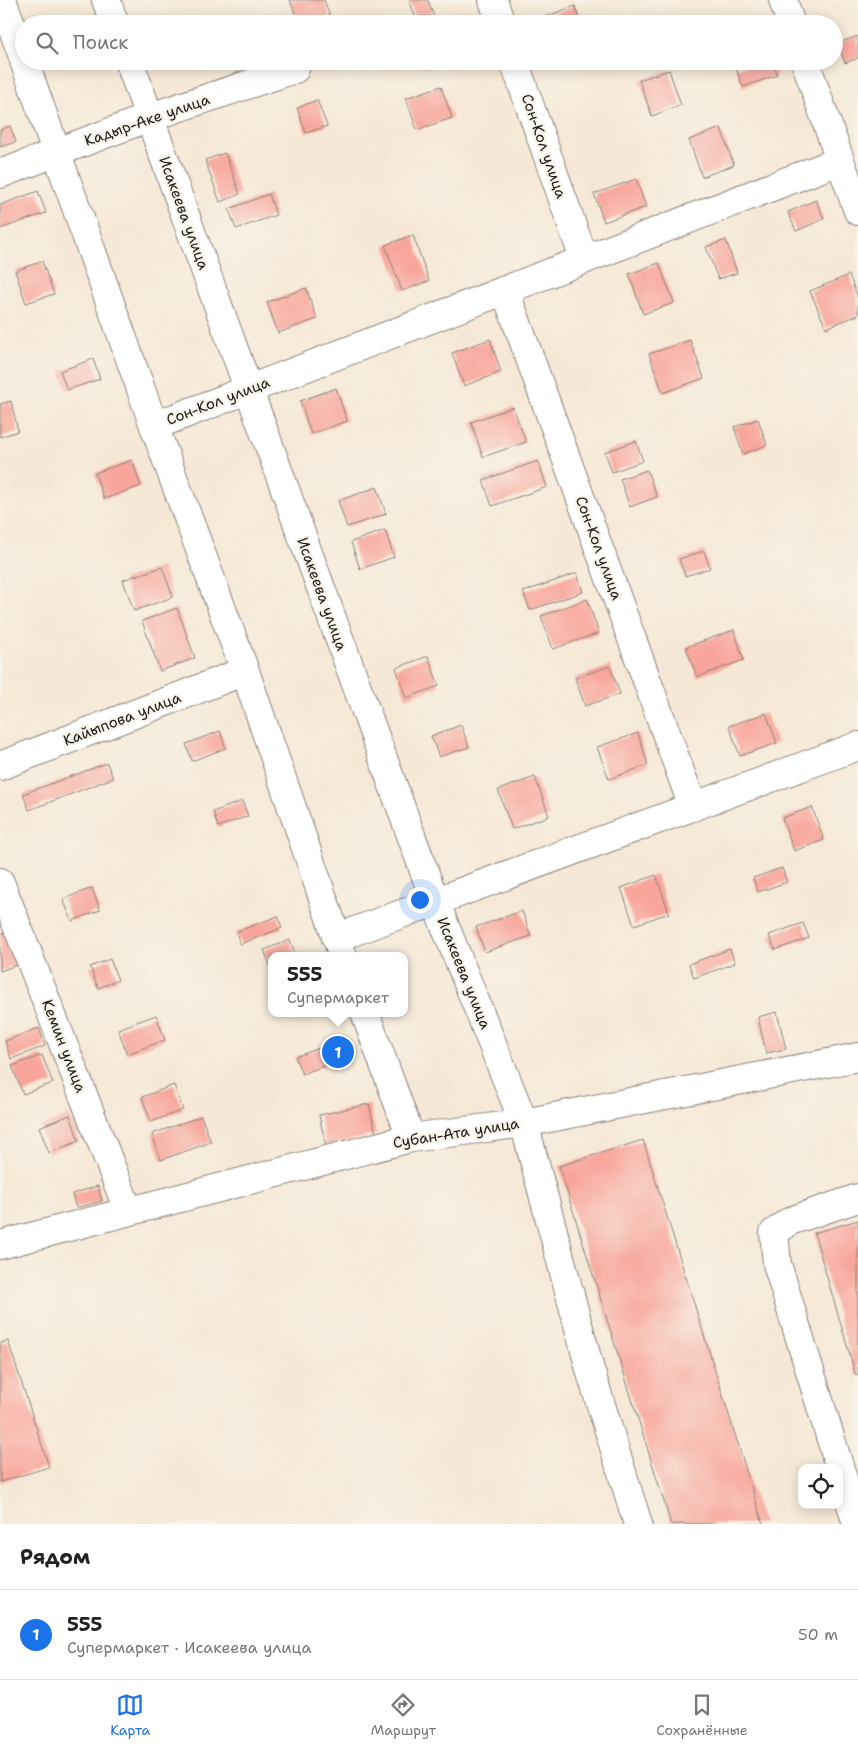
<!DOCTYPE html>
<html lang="ru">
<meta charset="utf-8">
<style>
body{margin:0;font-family:"Shantell Sans",sans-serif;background:#f6f6f6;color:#222}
.controls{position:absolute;right:15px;bottom:15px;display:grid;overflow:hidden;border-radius:10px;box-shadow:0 2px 12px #0003}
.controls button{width:45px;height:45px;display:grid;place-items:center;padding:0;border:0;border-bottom:1px solid #e0e0e0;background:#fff;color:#222;font:25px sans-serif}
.you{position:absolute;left:419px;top:899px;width:18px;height:18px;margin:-12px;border:4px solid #fff;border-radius:50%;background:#1a73e8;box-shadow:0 0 0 8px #1a73e833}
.badge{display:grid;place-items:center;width:32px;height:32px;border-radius:50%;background:#1a73e8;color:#fff;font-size:16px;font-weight:700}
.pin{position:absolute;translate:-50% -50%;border:2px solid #fff;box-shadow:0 1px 5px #0006}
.popup{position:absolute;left:268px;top:952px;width:140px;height:65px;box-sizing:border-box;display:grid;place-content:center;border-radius:10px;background:#fff;filter:drop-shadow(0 1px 4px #0005);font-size:16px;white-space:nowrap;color:#767676}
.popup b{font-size:19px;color:#222}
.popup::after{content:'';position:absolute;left:50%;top:100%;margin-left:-10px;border:10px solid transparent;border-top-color:#fff}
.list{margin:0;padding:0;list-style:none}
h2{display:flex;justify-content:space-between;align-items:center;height:65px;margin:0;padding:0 20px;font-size:21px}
h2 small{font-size:16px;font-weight:400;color:#767676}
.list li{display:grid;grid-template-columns:32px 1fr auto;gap:15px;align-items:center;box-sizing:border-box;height:90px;padding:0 20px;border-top:1px solid #e0e0e0}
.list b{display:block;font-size:19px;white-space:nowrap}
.list p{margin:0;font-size:16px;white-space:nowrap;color:#767676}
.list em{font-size:16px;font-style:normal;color:#767676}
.icon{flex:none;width:28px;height:28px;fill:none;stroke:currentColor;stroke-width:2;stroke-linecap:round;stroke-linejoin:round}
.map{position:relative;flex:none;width:858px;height:1524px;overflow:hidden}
.search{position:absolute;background:#fff;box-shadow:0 2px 12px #0003;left:15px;right:15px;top:15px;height:55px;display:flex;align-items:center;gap:12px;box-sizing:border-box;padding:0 18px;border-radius:28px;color:#767676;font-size:19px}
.sheet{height:155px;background:#fff}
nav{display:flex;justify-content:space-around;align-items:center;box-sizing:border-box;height:70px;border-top:1px solid #e0e0e0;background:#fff;font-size:14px;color:#767676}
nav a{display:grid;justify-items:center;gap:2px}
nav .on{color:#1a73e8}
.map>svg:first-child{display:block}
</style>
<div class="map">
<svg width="858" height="1524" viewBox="0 0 858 1524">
<rect width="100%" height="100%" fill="#f7f3e8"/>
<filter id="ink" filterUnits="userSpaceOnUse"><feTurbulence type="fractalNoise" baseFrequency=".02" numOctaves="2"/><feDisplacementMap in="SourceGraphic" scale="10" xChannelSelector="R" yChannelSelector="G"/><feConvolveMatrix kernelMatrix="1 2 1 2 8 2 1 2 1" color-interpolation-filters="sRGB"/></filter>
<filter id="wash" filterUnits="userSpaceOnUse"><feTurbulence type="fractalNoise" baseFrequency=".0096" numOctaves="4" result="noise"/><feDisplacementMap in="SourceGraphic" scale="20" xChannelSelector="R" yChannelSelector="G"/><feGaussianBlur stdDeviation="1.12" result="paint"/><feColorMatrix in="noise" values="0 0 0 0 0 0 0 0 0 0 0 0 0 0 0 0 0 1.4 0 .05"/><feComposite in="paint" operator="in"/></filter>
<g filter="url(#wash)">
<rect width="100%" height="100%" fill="#f6e8d6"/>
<g id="blocks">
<path fill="#f8a69b" d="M290,0H324L330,17L312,24H299Z
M409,0H428L435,20L426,24H418Z
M575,6L581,24H541L539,19Z
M858,36V58L845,63L838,43Z
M424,61H446V62L426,69Z
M759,61H773L777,75L743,87L736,69Z
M669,70L681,105L652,116L639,80Z
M441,86L452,118L417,130L406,98Z
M317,100L327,126L306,133L297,108Z
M10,126L16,142L0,147V130Z
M721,128L734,165L702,177L689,140Z
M225,153L240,194L220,202L205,160Z
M636,179L646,207L604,222L594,194Z
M38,191L46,213L0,229V205Z
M269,194L276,215L236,229L229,209Z
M816,200L824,219L796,231L788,212Z
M413,235L429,281L402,291L385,245Z
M726,240L737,273L718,279L706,247Z
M42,261L54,294L26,303L15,271Z
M659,263L674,303L643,314L629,274Z
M849,275L858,298V315L826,328L810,291Z
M306,288L317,319L278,333L267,302Z
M490,339L501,372L464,386L452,353Z
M690,340L704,378L663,393L649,354Z
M93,359L100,379L67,390L60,371Z
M336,388L347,421L311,434L300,401Z
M11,401L18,431L0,437V404Z
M513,407L526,442L483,457L471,422Z
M758,419L767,445L743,454L734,427Z
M636,441L643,461L612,472L605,452Z
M132,460L141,486L104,499L95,473Z
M538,461L547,487L492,506L483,480Z
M647,470L657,497L630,507L620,479Z
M377,487L386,514L347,527L338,501Z
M385,530L394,557L360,569L351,542Z
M704,551L710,568L685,576L679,559Z
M162,567L173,597L134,611L123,580Z
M577,573L583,592L530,610L523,592Z
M587,599L599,633L553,649L541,616Z
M177,608L195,658L160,671L142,621Z
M734,630L744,660L697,677L686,647Z
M428,656L439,686L406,698L396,668Z
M610,666L620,694L585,706L575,678Z
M766,713L777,743L740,756L729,726Z
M461,725L469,747L439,757L431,736Z
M220,731L226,748L192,761L186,744Z
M638,733L648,765L609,779L597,747Z
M107,763L113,778L29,810L23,794Z
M535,777L549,816L512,829L498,790Z
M242,801L248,816L218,827L213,812Z
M812,807L824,840L794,851L782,818Z
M782,868L787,882L758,892L753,878Z
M656,875L669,913L634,925L621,888Z
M92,888L100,910L72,921L63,899Z
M522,911L531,936L485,952L476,927Z
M278,916L282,928L240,944L236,932Z
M803,923L809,938L775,950L769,935Z
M10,931L22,963L0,971V934Z
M290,940L296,956H272V971L264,950Z
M730,949L735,963L694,978L689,964Z
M110,959L118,980L98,988L90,967Z
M777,1012L786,1049L766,1053L758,1017Z
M156,1015L165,1040L127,1054L118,1029Z
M39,1028L45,1046L11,1059L5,1041Z
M339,1041L345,1058L302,1074L295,1057Z
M42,1055L53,1083L23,1094L12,1066Z
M174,1085L183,1110L151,1122L142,1097Z
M369,1104L376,1134L326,1146L319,1115Z
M70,1115L79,1141L49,1153L39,1127Z
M201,1116L211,1142L161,1160L152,1134Z
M643,1140L763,1524H671L559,1166Z
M98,1186L102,1201L76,1208L72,1194Z
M858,1220V1375L856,1376L814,1233Z
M8,1341L49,1467L0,1482V1343Z"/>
</g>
</g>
<g filter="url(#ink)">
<use href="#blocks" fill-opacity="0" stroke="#898279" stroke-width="1"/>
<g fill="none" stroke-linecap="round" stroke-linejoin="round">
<g stroke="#898279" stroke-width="30">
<path id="minor" d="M2,0L24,59
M106,0L115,24
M493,0L501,24
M783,0L791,24
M24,61L154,426L245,671L343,956
M129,61L435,901L524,1123L591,1373L638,1524
M514,61L584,259
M805,61L858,211
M0,174L150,117L295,69
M505,290L693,807
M154,426L839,161
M0,766L245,671
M0,882L128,1210
M336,938L858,746
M365,1013L411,1138
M0,1245L411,1138L524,1123L858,1057
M857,1524L777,1264L774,1233L790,1221L858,1198"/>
</g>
<use href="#minor" stroke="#fff" stroke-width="28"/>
</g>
</g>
<g text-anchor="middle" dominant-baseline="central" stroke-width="4.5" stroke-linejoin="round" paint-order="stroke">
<g font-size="15" fill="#1c1c1c" stroke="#f7f3e8">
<text transform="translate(147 120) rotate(-19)">Кадыр-Аке улица</text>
<text transform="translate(544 146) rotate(71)">Сон-Кол улица</text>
<text transform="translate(184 213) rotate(70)">Исакеева улица</text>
<text transform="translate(218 401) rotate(-21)">Сон-Кол улица</text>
<text transform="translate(599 548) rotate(70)">Сон-Кол улица</text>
<text transform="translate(322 594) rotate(70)">Исакеева улица</text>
<text transform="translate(122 719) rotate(-21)">Кайыпова улица</text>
<text transform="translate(464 973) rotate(68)">Исакеева улица</text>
<text transform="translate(64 1046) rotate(69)">Кемин улица</text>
<text transform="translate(456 1133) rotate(-9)">Субан-Ата улица</text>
</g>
</g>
</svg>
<div class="controls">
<button><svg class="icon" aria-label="locate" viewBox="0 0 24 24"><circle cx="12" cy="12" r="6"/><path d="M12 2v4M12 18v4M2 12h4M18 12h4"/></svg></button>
</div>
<div class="you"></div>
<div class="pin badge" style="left:338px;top:1052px">1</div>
<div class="popup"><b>555</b>Супермаркет</div>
<div class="search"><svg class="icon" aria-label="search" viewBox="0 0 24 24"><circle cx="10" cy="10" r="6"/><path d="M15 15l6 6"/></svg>Поиск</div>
</div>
<section class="sheet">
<h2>Рядом<small></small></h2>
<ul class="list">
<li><span class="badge">1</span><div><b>555</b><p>Супермаркет · Исакеева улица</p></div><em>50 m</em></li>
</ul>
</section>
<nav>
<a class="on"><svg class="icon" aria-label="map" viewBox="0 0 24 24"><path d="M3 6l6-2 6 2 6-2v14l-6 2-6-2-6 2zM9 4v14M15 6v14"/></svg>Карта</a>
<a><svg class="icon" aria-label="directions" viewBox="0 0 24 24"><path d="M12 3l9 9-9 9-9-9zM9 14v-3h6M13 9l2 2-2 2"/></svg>Маршрут</a>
<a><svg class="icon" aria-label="saved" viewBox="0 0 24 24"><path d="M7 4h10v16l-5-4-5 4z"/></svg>Сохранённые</a>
</nav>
